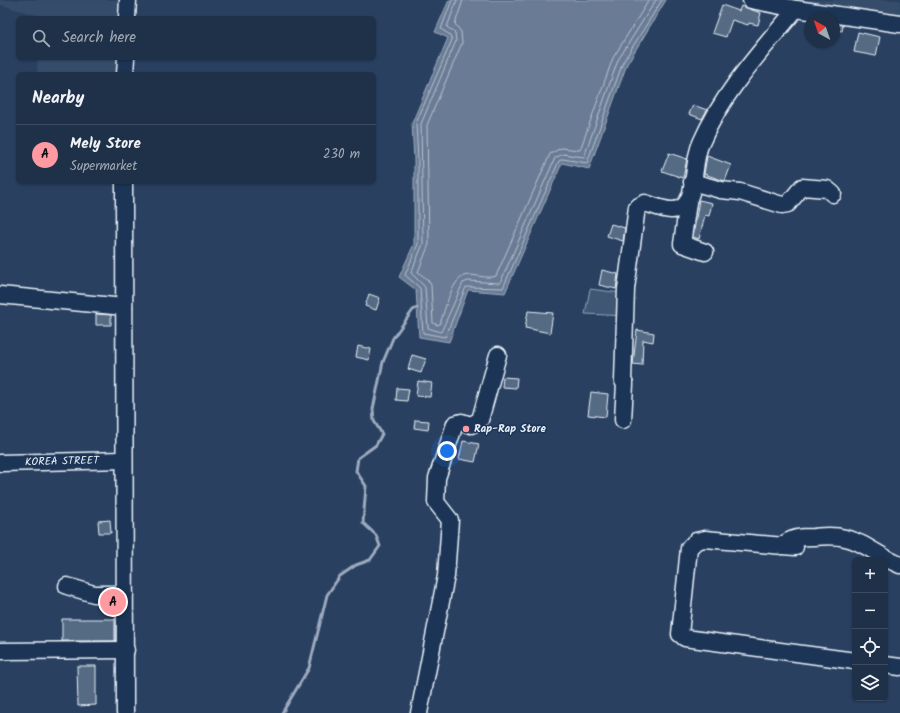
<!DOCTYPE html>
<meta charset="utf-8">
<style>
body{margin:0;font-family:Kalam,sans-serif;background:#273850;color:#f1f3f6}
.controls{position:absolute;right:12px;bottom:12px;display:grid;overflow:hidden;border-radius:6px;box-shadow:0 1px 3px #0004}
.controls button{width:36px;height:36px;display:grid;place-items:center;padding:0;border:0;border-bottom:1px solid #3c4b61;background:#1f3049;color:#f1f3f6;font:20px sans-serif}
.compass{position:absolute;left:804px;top:12px;width:36px;height:36px;border-radius:50%;background:#1f3049;box-shadow:0 1px 3px #0004;rotate:320deg}
.you{position:absolute;left:447px;top:451px;width:14px;height:14px;margin:-10px;border:3px solid #fff;border-radius:50%;background:#1a73e8;box-shadow:0 0 0 6px #1a73e833}
.badge{display:grid;place-items:center;width:26px;height:26px;border-radius:50%;background:#ff9aa2;color:#111;font-size:13px;font-weight:700}
.pin{position:absolute;translate:-50% -50%;border:2px solid #fff;box-shadow:0 1px 4px #0006}
.list{margin:0;padding:0;list-style:none}
h2{display:flex;justify-content:space-between;align-items:center;height:52px;margin:0;padding:0 16px;font-size:17px}
h2 small{font-size:13px;font-weight:400;color:#a1a9b4}
.list li{display:grid;grid-template-columns:26px 1fr auto;gap:12px;align-items:center;box-sizing:border-box;height:60px;padding:0 16px;border-top:1px solid #3c4b61}
.list b{display:block;font-size:15px;white-space:nowrap}
.list p{margin:0;font-size:13px;white-space:nowrap;color:#a1a9b4}
.list em{font-size:13px;font-style:normal;color:#a1a9b4}
.icon{flex:none;width:22px;height:22px;fill:none;stroke:currentColor;stroke-width:2;stroke-linecap:round;stroke-linejoin:round}
.map{position:relative;flex:none;width:900px;height:713px;overflow:hidden}
.search{position:absolute;background:#1f3049;box-shadow:0 1px 3px #0004;left:16px;top:16px;width:360px;height:44px;display:flex;align-items:center;gap:10px;box-sizing:border-box;padding:0 14px;border-radius:6px;color:#a1a9b4;font-size:15px}
.panel{position:absolute;background:#1f3049;box-shadow:0 1px 3px #0004;left:16px;top:72px;width:360px;height:112px;border-radius:6px}
.map>svg:first-child{display:block}
</style>
<div class="map">
<svg width="900" height="713" viewBox="0 0 900 713">
<rect width="100%" height="100%" fill="#294061"/>
<filter id="ink" filterUnits="userSpaceOnUse"><feTurbulence type="fractalNoise" baseFrequency=".025" numOctaves="2"/><feDisplacementMap in="SourceGraphic" scale="8" xChannelSelector="R" yChannelSelector="G"/><feConvolveMatrix kernelMatrix="1 2 1 2 8 2 1 2 1" color-interpolation-filters="sRGB"/></filter>
<g filter="url(#ink)">
<path fill="#364d6b" d="M0,0H124L123,18H40V16L0,5Z
M785,0H900V16L805,3Z
M38,58H122V74H37Z"/>
<path fill="#415774" stroke="#94a4b6" d="M590,289L629,294L628,316L585,314Z"/>
<path fill="#6b7c95" stroke="#9dabbd" d="M449,0H666L627,64L589,169L562,163L505,293L468,290L449,342L419,337L416,290L399,277L414,244V159L412,123L448,38L435,32Z"/>
<g fill="none" stroke-linecap="round" stroke-linejoin="round">
<path stroke="#b6c2d0" stroke-width="1" d="M452,0L441,29L450,35L452,40L416,123L418,159V244L405,275L420,288L423,333L445,337L466,287L503,288L559,161L563,159L587,163L623,62L662,0
M457,0L447,27L455,33L456,41L421,124L423,244L411,273L425,287L428,328L441,332L463,283L468,281L500,283L555,158L563,154L584,157L618,60L656,0
M463,0L455,24L461,32L462,43L427,125L429,244L418,272L428,280L431,285L433,323L438,325L440,324C445,310 452,276 468,275C477,275 487,279 496,276L550,154L561,148L580,150L613,58L649,0"/>
<path stroke="#9dabbd" stroke-width="3" d="M282,713L309,668L327,595L340,576L356,565L370,560L380,546L376,535L363,523L366,486L356,471L358,458L376,445L382,434L374,421L373,409L383,362L393,338L413,310L417,308"/>
</g>
<path fill="#556a83" stroke="#e8f1f8" d="M722,5L739,11L741,6L761,13L758,25L749,23L748,25L732,20L726,37L712,33Z
M834,24L843,25L842,31L834,30Z
M858,32L880,37L876,56L854,52Z
M693,105L707,110L702,119L689,114Z
M669,153L687,159L683,178L662,171Z
M707,156L731,165L725,181L704,174Z
M699,200L712,203L709,216L705,215L699,239L693,237Z
M611,224L625,228L623,241L607,236Z
M602,270L618,274L616,289L599,285Z
M369,294L380,298L376,310L365,306Z
M528,311L553,313L550,333L525,328Z
M96,314L111,315V325H96Z
M637,330L654,333L653,342L643,340L642,365L633,364Z
M358,346L371,349L369,360L356,357Z
M412,355L426,359L421,373L408,369Z
M503,377L517,378L516,388L502,387Z
M418,381L432,383L430,397L416,396Z
M397,388L409,389L407,401L396,400Z
M591,392L608,394L606,417L588,415Z
M415,420L429,421L428,430L414,428Z
M463,441L479,444L475,462L459,459Z
M110,520L111,533H99L98,521Z
M62,619H115V641H62Z
M77,666H96V705L78,706Z"/>
<g fill="none" stroke-linecap="round" stroke-linejoin="round">
<g stroke="#e8f1f8" stroke-width="19">
<g id="minor">
<path d="M751,0L796,9L900,24"/>
<path d="M127,18L128,0"/>
<path d="M125,74L126,58"/>
<path d="M124,182L125,713"/>
<path d="M692,182L721,190L740,192L782,205L788,204L802,187L827,189L833,194"/>
<path d="M688,202L682,244L705,252"/>
<path d="M0,295L124,307"/>
<path d="M623,420L625,384L623,381L626,289L637,207L645,203C658,207 678,217 687,202C696,189 693,159 701,143C723,92 761,51 796,9"/>
<path id="s1" d="M0,463L124,460"/>
<path d="M782,546C792,537 801,537 814,537C824,536 834,535 845,538C865,542 881,558 900,565"/>
<path d="M795,547L705,539L696,541L689,548L680,634L685,638L855,661"/>
<path d="M67,586L94,594H125"/>
<path d="M0,651L126,650"/>
<path d="M885,665L900,667"/>
<path d="M419,713L446,576L450,520L436,502L437,478L455,424L462,422L471,425L480,420L498,355"/>
</g>
</g>
<use href="#minor" stroke="#1d3557" stroke-width="16"/>
</g>
</g>
<circle fill="#ff9aa2" stroke="#1d3557" stroke-width="1.5" cx="466" cy="429" r="4"/>
<g text-anchor="middle" dominant-baseline="central" stroke-width="3" stroke-linejoin="round" paint-order="stroke">
<g font-size="11" font-weight="bold" fill="#e8f1f8" stroke="#1d3557" text-anchor="start">
<text x="474" y="429">Rap-Rap Store</text>
</g>
<g font-size="11" fill="#e8f1f8" stroke="#1d3557">
<text stroke="none"><textPath href="#s1" startOffset="62">KOREA STREET</textPath></text>
</g>
</g>
</svg>
<div class="controls">
<button>+</button>
<button>−</button>
<button><svg class="icon" aria-label="locate" viewBox="0 0 24 24"><circle cx="12" cy="12" r="6"/><path d="M12 2v4M12 18v4M2 12h4M18 12h4"/></svg></button>
<button><svg class="icon" aria-label="layers" viewBox="0 0 24 24"><path d="M12 4l9 5-9 5-9-5zM3 14l9 5 9-5"/></svg></button>
</div>
<svg class="compass" viewBox="-18 -18 36 36"><path d="M0-13l5 13h-10z" fill="#e53935"/><path d="M0 13l5-13h-10z" fill="#a1a9b4"/></svg>
<div class="you"></div>
<div class="pin badge" style="left:113px;top:602px">A</div>
<div class="search"><svg class="icon" aria-label="search" viewBox="0 0 24 24"><circle cx="10" cy="10" r="6"/><path d="M15 15l6 6"/></svg>Search here</div>
<section class="panel">
<h2>Nearby<small></small></h2>
<ul class="list">
<li><span class="badge">A</span><div><b>Mely Store</b><p>Supermarket</p></div><em>230 m</em></li>
</ul>
</section>
</div>
